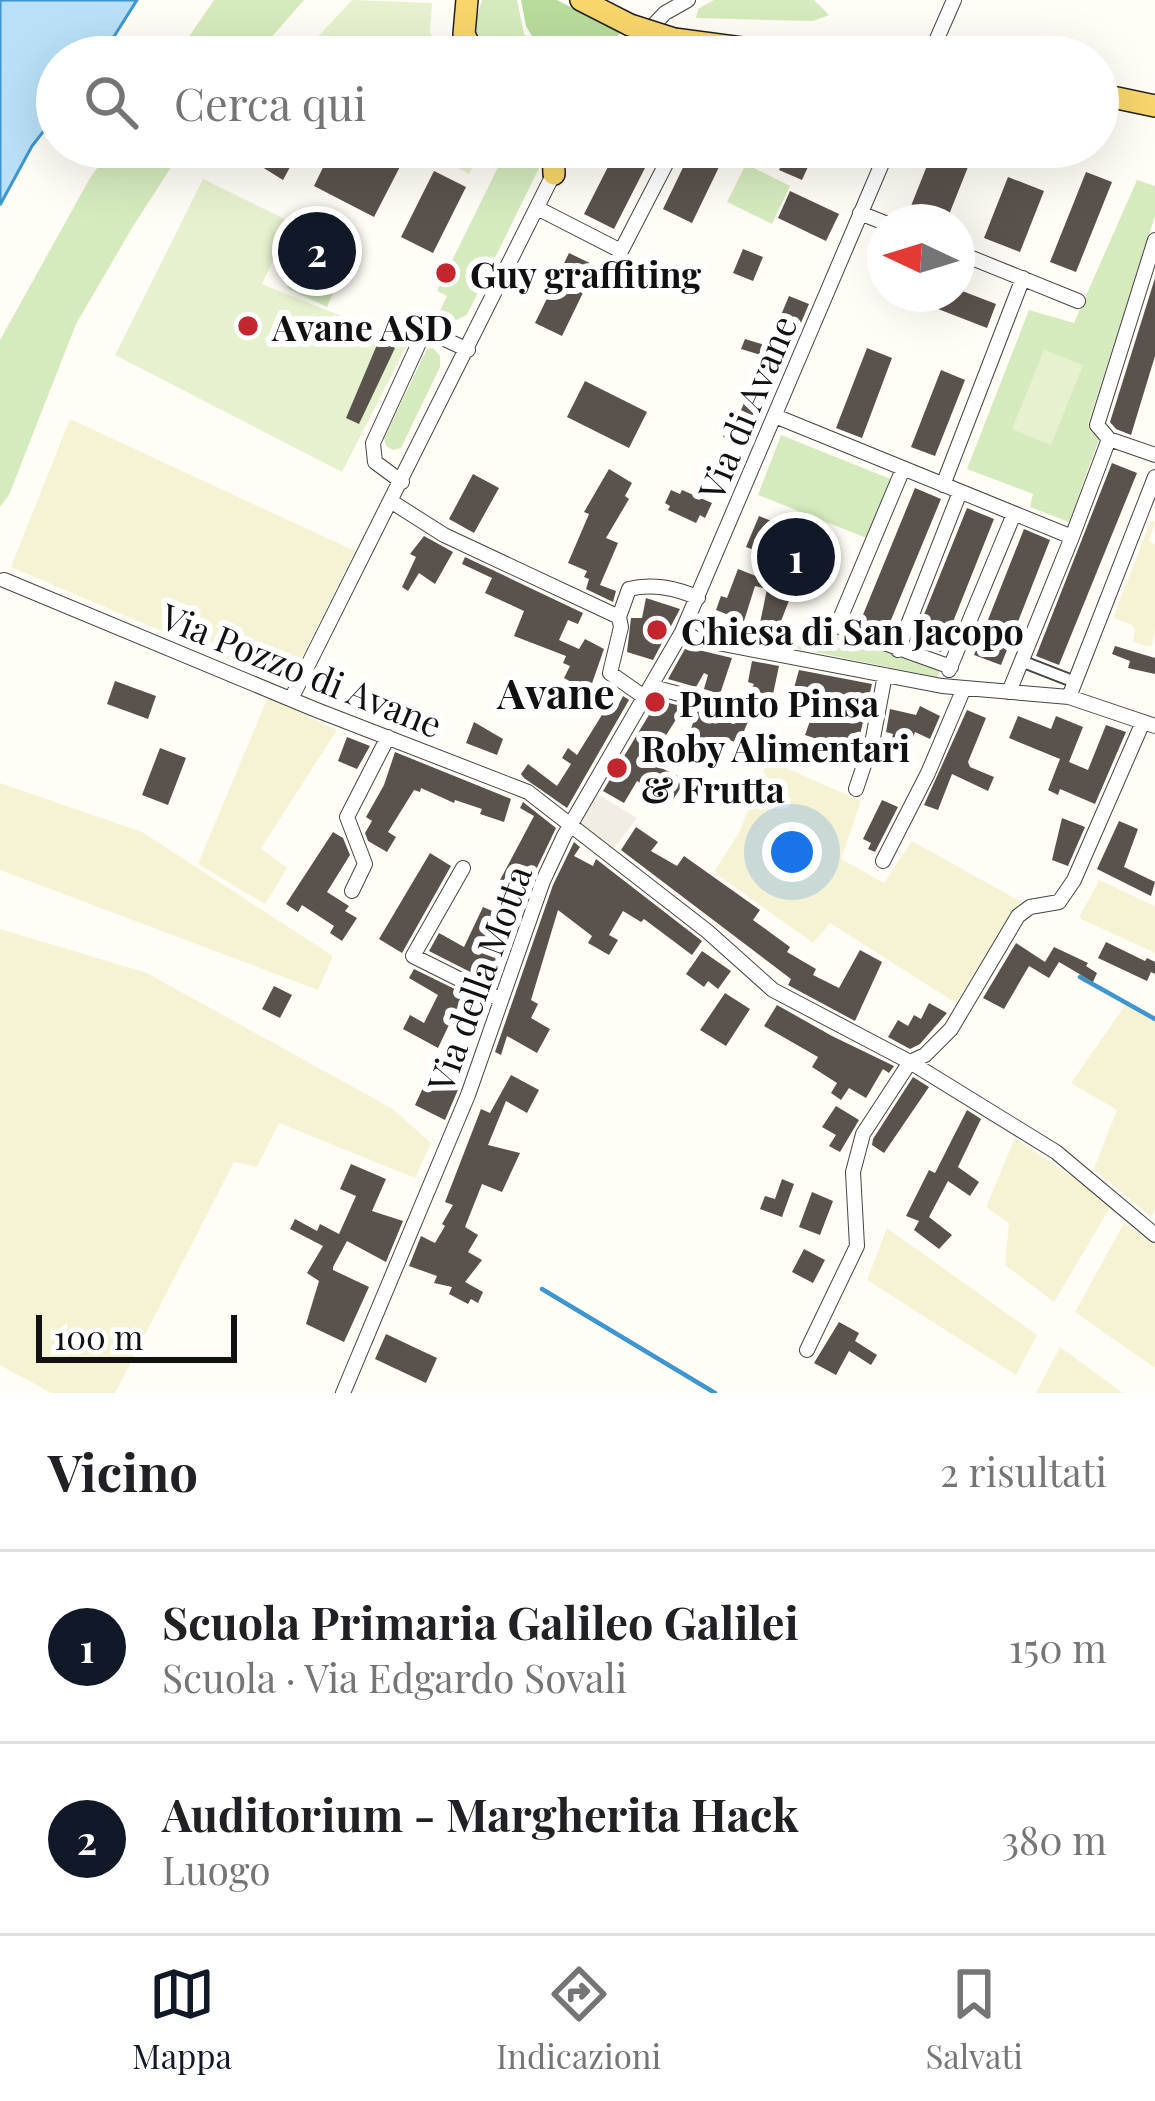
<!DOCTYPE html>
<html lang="it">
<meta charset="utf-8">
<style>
body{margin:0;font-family:"Playfair Display",serif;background:#f6f6f6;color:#202124}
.compass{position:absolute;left:867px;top:204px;width:108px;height:108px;border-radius:50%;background:#fff;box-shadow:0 12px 48px #0002;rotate:274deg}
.scale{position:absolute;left:36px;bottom:30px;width:201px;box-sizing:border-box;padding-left:12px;border:6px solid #111;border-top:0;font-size:33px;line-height:42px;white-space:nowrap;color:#111;-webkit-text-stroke:9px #fff;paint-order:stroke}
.you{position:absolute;left:792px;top:852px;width:42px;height:42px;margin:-30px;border:9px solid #fff;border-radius:50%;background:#1a73e8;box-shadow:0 0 0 18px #1a73e833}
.badge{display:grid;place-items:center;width:78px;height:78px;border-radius:50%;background:#111827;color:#fff;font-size:39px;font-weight:700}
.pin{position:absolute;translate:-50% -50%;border:6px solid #fff;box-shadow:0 3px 12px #0006}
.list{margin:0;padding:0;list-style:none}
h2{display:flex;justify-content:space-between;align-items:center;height:156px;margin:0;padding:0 48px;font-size:51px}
h2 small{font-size:39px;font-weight:400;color:#757577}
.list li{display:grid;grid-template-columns:78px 1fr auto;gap:36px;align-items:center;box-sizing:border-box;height:192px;padding:0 48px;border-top:3px solid #e0e0e0}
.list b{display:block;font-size:45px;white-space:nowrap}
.list p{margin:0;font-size:39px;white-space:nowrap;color:#757577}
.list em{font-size:39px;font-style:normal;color:#757577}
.icon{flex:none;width:66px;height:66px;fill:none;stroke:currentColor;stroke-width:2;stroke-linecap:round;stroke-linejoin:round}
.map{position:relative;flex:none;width:1155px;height:1393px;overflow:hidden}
.search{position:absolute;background:#fff;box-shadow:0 12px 48px #0002;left:36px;right:36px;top:36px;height:132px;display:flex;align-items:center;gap:30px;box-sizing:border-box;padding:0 42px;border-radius:66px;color:#757577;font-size:45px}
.sheet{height:540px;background:#fff}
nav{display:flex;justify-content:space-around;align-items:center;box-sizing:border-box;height:168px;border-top:3px solid #e0e0e0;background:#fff;font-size:33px;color:#757577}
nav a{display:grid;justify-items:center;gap:6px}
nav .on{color:#111827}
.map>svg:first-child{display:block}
</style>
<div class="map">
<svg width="1155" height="1393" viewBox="0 0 1155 1393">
<rect width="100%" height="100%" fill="#fffdf5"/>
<path fill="#f6f3d4" d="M70,419L355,551L288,685L11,567Z
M1151,520L1155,522L1149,541L1155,544V630L1152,646H1147L1133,642L1135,629L1130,624L1113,618Z
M268,697L337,730L261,848L287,868L265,904L198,864Z
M768,760L861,801L841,859L884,883L912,841L1023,903L1000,931L956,1003L830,923L813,943L714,872L740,831Z
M0,783L142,832L333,956L318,990L0,870Z
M1099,880L1155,906V953L1079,918Z
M0,929L147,973L393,1109L431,1143L415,1178L279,1123L257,1167L234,1162L115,1393H51L0,1365Z
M1126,1004L1155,1020V1209L1151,1217L1094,1169L1117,1110L1071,1083Z
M1015,1138L1112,1204L1054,1302L1005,1265L1009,1223L986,1207Z
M1124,1223L1155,1244V1368L1075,1312Z
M887,1228L1037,1335L1016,1375L867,1280Z
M1060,1347L1123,1393H1036Z"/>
<path fill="#d5ebbd" d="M214,0H304L254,57H175Z
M482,0H517L524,34L546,53L582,57H488L474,26Z
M714,0H814L829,15L813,21L696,18L698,9Z
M112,147H184L132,228L76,324L9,495L0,507V340L90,178Z
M508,147H540L542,162L467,315L452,322L436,319L447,296L437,291Z
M746,164L790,186L772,224L727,202Z
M1137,180L1155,186V216L1088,424L1099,439L1069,522L1030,507L1033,494L967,469L1029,310L1074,323Z
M299,263L338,282L327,307L287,288Z
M433,348L440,356V367L401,448L393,450L386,446L384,438L427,349Z
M781,435L893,480L869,539L758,495Z
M808,615L941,667L937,677L795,648Z"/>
<path fill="#b9dc9c" d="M521,0H557L620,33L601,57H585L563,41L533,38L526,26Z"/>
<path fill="#e6f2cf" d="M352,0L432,3L430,32L444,57H348L314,41Z
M420,147H482L469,174Z
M203,179L291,222L262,284L408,343L342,472L115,355Z
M1044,350L1083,365L1051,445L1012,429Z"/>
<path fill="#f1ede2" d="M592,791L637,818L608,856L570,828Z"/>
<path fill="#b9e0f7" stroke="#3f96cf" stroke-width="3" d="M0,0H137L101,57H57V114L32,146L0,205Z"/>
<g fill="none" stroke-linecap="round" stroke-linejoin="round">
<path stroke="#3f96cf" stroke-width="4.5" d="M1080,977L1155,1019
M542,1289L715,1393"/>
</g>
<path fill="#5a524d" d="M230,147H301L283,180Z
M333,147H386L405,157L374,217L314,186Z
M790,147H817L802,180L779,170Z
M934,148L970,162L946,222H935L909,211Z
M616,151L646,166L614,229L584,214Z
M690,153L719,167L692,223L663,209Z
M434,171L466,187L433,253L401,237Z
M1086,172L1112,182L1076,272L1050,262Z
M1008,177L1044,191L1020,252L984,238Z
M790,191L839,214L826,241L778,218Z
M302,225L347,247L333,277L287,255Z
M743,249L763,257L753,281L733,273Z
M569,253L596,266L562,336L535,323Z
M1155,278V356L1131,435L1116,429L1110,422Z
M957,289L996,304L987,328L902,295L957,294Z
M789,296L809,304L748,448L723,437L728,427L733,429L764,356L741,349L745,339L768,346Z
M379,340L395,348L359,424L346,418Z
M867,348L892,358L862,438L836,428Z
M941,370L965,380L935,456L911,447Z
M585,381L647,412L629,448L567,417Z
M1112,463L1137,473L1059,665L1036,656Z
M609,469L632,483L625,496L629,499L606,538L618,543L600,585L616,591L613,602L586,589L589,579L584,577L587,571L568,563L589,514L584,512Z
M473,474L499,488L474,533L449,519Z
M915,488L941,499L886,632L860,622Z
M671,490L680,494L682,490L712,503L705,518L700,515L696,523L668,510L670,506L665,503Z
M967,508L994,519L941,652L913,642Z
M759,516L820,540L804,582L797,580L776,634L759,628L767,589L755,586L744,621L716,610L721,596L727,598L738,569L761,578L770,556L746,547Z
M1024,529L1050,540L1001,665L974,655Z
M424,536L453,552L435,584L419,573L408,591L402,587L416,557L410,554Z
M465,557L583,613L578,624L568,620L559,640L579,649L585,639L604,649L589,692L564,678L570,666L563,663L566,656L514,636L524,611L485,593L492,578L462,564Z
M646,598L680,609L653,660L627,652L631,618H642Z
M1115,646L1155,658V674L1128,668L1130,661L1112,654Z
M686,647L732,658L720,694L704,689L708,675L704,673L696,687L668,679Z
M752,661L779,666L768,718L752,712L739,743L717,737L714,756L686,745L697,710L733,724L744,721L747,713L744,705L754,684L748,682Z
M799,670L872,684L854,760L827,753L825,762L815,759L820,740L805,735L815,707L791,699Z
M115,681L156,696L148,719L107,704Z
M623,696L629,700L567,808L524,778L521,774L528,764L557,786L571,764L562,758L568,748L577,755L605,710L615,702L619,704Z
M658,700L684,707L649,762L686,780L672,801L637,781L624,803L603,791Z
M920,706L940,716L930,739L915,732L905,761L888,755L893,734L886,732L890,709L916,715Z
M967,710L986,718L968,762L970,767L994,777L988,791L952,774L938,810L924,805Z
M1018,716L1051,729L1056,716L1083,727L1069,762L1088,770L1106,725L1126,732L1095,804L1060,789L1058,795L1048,790L1060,759L1009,738Z
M474,722L503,739L497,755L466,743Z
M347,737L370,746L357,769L338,761Z
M160,748L186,758L168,805L142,795Z
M395,752L511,799L504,822L480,814L482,809L455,800L454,803L421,788L420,792L414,790L388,832L396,837L387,852L368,841L365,833L372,821L366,817L384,785Z
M882,800L898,807L875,852L868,849L871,843L863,839Z
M523,802L556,828L533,876L506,952L486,980L429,951L439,933L464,947L483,907L497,913L508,883L500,880L534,816L520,808Z
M1062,818L1085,827L1068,866L1052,860Z
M1119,821L1138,829L1124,867L1155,882L1151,896L1097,869Z
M636,827L658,842L651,851L677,866L684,856L760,910L753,920L790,947L787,952L816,969L813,975L839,988L860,950L882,962L855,1021L788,985L791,979L621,850Z
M333,832L343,838L350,855L327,892L349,906L345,911L357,918L342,941L330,933L334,926L302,905L298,912L286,904Z
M574,842L580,847L574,856L593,866L596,859L702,941L692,955L644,919L641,922L623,911L609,935L618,940L609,955L588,943L592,936L558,910L531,1000L538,1004L531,1018L550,1029L537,1053L507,1036L501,1055L495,1052L553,885Z
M430,853L451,866L402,953L379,939Z
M1106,942L1145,961L1147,958L1155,962V974L1151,972L1147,981L1098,958Z
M1016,943L1045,962L1054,947L1088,963L1086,966L1097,973L1093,982L1059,962L1049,978L1029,966L1004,1009L983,998Z
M702,951L731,971L718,989L708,981L704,987L686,974Z
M414,969L475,999L468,1011L458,1006L438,1048L403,1029L410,1015L424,1023L438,995L409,978Z
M274,986L292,995L280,1018L262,1009Z
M725,993L750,1009L726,1046L700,1030Z
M929,1003L947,1013L920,1044L910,1049L888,1037L898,1020L908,1026L914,1015L921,1019Z
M777,1005L832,1036L894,1066L889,1073L883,1069L866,1098L849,1088L841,1100L831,1093L837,1083L812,1067L818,1057L764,1026Z
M430,1073L460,1085L445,1120L415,1105Z
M511,1075L539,1090L527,1113L506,1101L488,1145L520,1153L502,1192L482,1184L465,1227L478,1235L468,1252L482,1260L465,1282L483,1292L478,1303L471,1299L468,1304L449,1294L452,1287L434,1283L437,1276L409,1266L421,1236L435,1243L445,1226L442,1224L453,1205L445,1202L481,1109L490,1113Z
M913,1077L929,1087L884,1153L872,1145L873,1139Z
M836,1106L859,1120L840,1152L829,1146L836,1135L822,1127Z
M967,1110L981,1119L958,1167L979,1182L970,1196L948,1181L929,1217L952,1235L939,1249L914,1230L919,1221L906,1216L929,1170L935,1173Z
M351,1164L386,1179L372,1211L403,1221L386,1262L347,1241L333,1267V1270L369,1287L344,1342L306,1324L319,1281L307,1273L323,1246L290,1229L295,1219L317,1231L320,1224L339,1234L356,1196L340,1189Z
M782,1179L794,1184L782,1217L760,1209L765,1196L775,1199Z
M812,1192L833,1201L820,1235L799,1227Z
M804,1249L825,1260L813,1283L792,1272Z
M839,1322L859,1333L855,1341L877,1355L871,1365L849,1351L836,1375L814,1363Z
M386,1334L437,1358L426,1383L375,1359Z"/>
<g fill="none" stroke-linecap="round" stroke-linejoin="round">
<g stroke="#444" stroke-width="14">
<path id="pedestrian" d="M1021,661L1075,682"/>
</g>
<g stroke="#444" stroke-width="16">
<path id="minor" d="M623,57L665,13L688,0
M929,57L954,0
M537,208L621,251L668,160
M860,213L885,223
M957,252L1078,301
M775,416L1072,537L1109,439
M1109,439L1097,425L1155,240
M1109,439L1155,455
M903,469L837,626L951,667
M402,482L375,462L373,443L425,330L468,350
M943,485L1023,278
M392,502L444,535L619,617L621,627L610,673L647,699
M4,580L314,709L528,792L707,931L773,990L910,1062L1056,1152L1155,1235
M619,617L629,589C651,583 677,588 698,598
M682,632L697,639L942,686L1069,697L1155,726
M898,650L960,492
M949,670L1014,514
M653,687L713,703L736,713
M1009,692L1072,537
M292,697L567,147
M1069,697L1155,477
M856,789L873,738L885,675
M883,861L928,773L964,688
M463,868L413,956L501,1000
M352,891L365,864L347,817L388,737
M807,1350L857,1246L853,1172L863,1134L910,1062L925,1055L951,1029L1018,916L1030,907L1059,902L1074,880L1143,722
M343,1393L468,1095L543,881L564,836L682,632L889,147"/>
</g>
<g stroke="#222" stroke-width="24">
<path id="primary" d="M467,0L464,34L475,57
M581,0L630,25
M674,39L812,57
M1098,94L1155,106
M553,147L554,174"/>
</g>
<use href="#pedestrian" stroke="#fff" stroke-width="10"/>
<use href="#minor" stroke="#fff" stroke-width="14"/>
<use href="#primary" stroke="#f9d66b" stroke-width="21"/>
<g stroke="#222" stroke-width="24" stroke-linecap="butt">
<path id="primary-bridge" d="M630,25L674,39"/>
</g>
<use href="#primary-bridge" stroke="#f9d66b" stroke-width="21"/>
</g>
<g fill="#c4262e" stroke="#fff" stroke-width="4.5">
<circle cx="446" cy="273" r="12"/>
<circle cx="248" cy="326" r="12"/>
<circle cx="657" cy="630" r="12"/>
<circle cx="655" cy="702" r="12"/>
<circle cx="617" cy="768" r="12"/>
</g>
<g text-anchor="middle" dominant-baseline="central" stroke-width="12" stroke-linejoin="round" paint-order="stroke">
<g font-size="36" font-weight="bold" fill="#111" stroke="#fff" text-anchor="start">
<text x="470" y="273">Guy graffiting</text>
<text x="272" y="326">Avane ASD</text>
<text x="681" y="630">Chiesa di San Jacopo</text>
<text x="679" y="702">Punto Pinsa</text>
<text x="641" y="747">Roby Alimentari<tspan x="641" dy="41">&amp; Frutta</tspan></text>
</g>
<g font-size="36" fill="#111" stroke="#fff">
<text transform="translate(746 407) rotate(-67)">Via di Avane</text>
<text transform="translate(302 669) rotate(22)">Via Pozzo di Avane</text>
<text transform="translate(478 978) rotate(-70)">Via della Motta</text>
</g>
<g font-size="42" font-weight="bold" fill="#111" stroke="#fff">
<text x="556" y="692">Avane</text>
</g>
</g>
</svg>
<svg class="compass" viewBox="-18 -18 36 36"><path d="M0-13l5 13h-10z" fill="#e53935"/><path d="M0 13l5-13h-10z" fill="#757577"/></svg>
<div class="scale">100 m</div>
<div class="you"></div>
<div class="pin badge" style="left:796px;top:557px">1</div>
<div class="pin badge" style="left:317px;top:251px">2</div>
<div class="search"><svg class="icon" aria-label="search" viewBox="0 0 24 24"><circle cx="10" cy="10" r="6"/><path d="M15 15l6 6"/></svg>Cerca qui</div>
</div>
<section class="sheet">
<h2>Vicino<small>2 risultati</small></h2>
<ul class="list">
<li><span class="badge">1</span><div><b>Scuola Primaria Galileo Galilei</b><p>Scuola · Via Edgardo Sovali</p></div><em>150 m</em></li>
<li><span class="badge">2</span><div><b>Auditorium - Margherita Hack</b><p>Luogo</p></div><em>380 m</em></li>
</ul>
</section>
<nav>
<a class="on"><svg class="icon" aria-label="map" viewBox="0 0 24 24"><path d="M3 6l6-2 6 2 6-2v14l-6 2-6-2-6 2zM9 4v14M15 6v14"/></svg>Mappa</a>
<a><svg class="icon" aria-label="directions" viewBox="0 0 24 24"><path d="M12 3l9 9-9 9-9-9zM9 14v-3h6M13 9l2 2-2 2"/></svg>Indicazioni</a>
<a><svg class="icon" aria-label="saved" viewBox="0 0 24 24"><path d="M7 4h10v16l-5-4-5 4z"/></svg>Salvati</a>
</nav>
